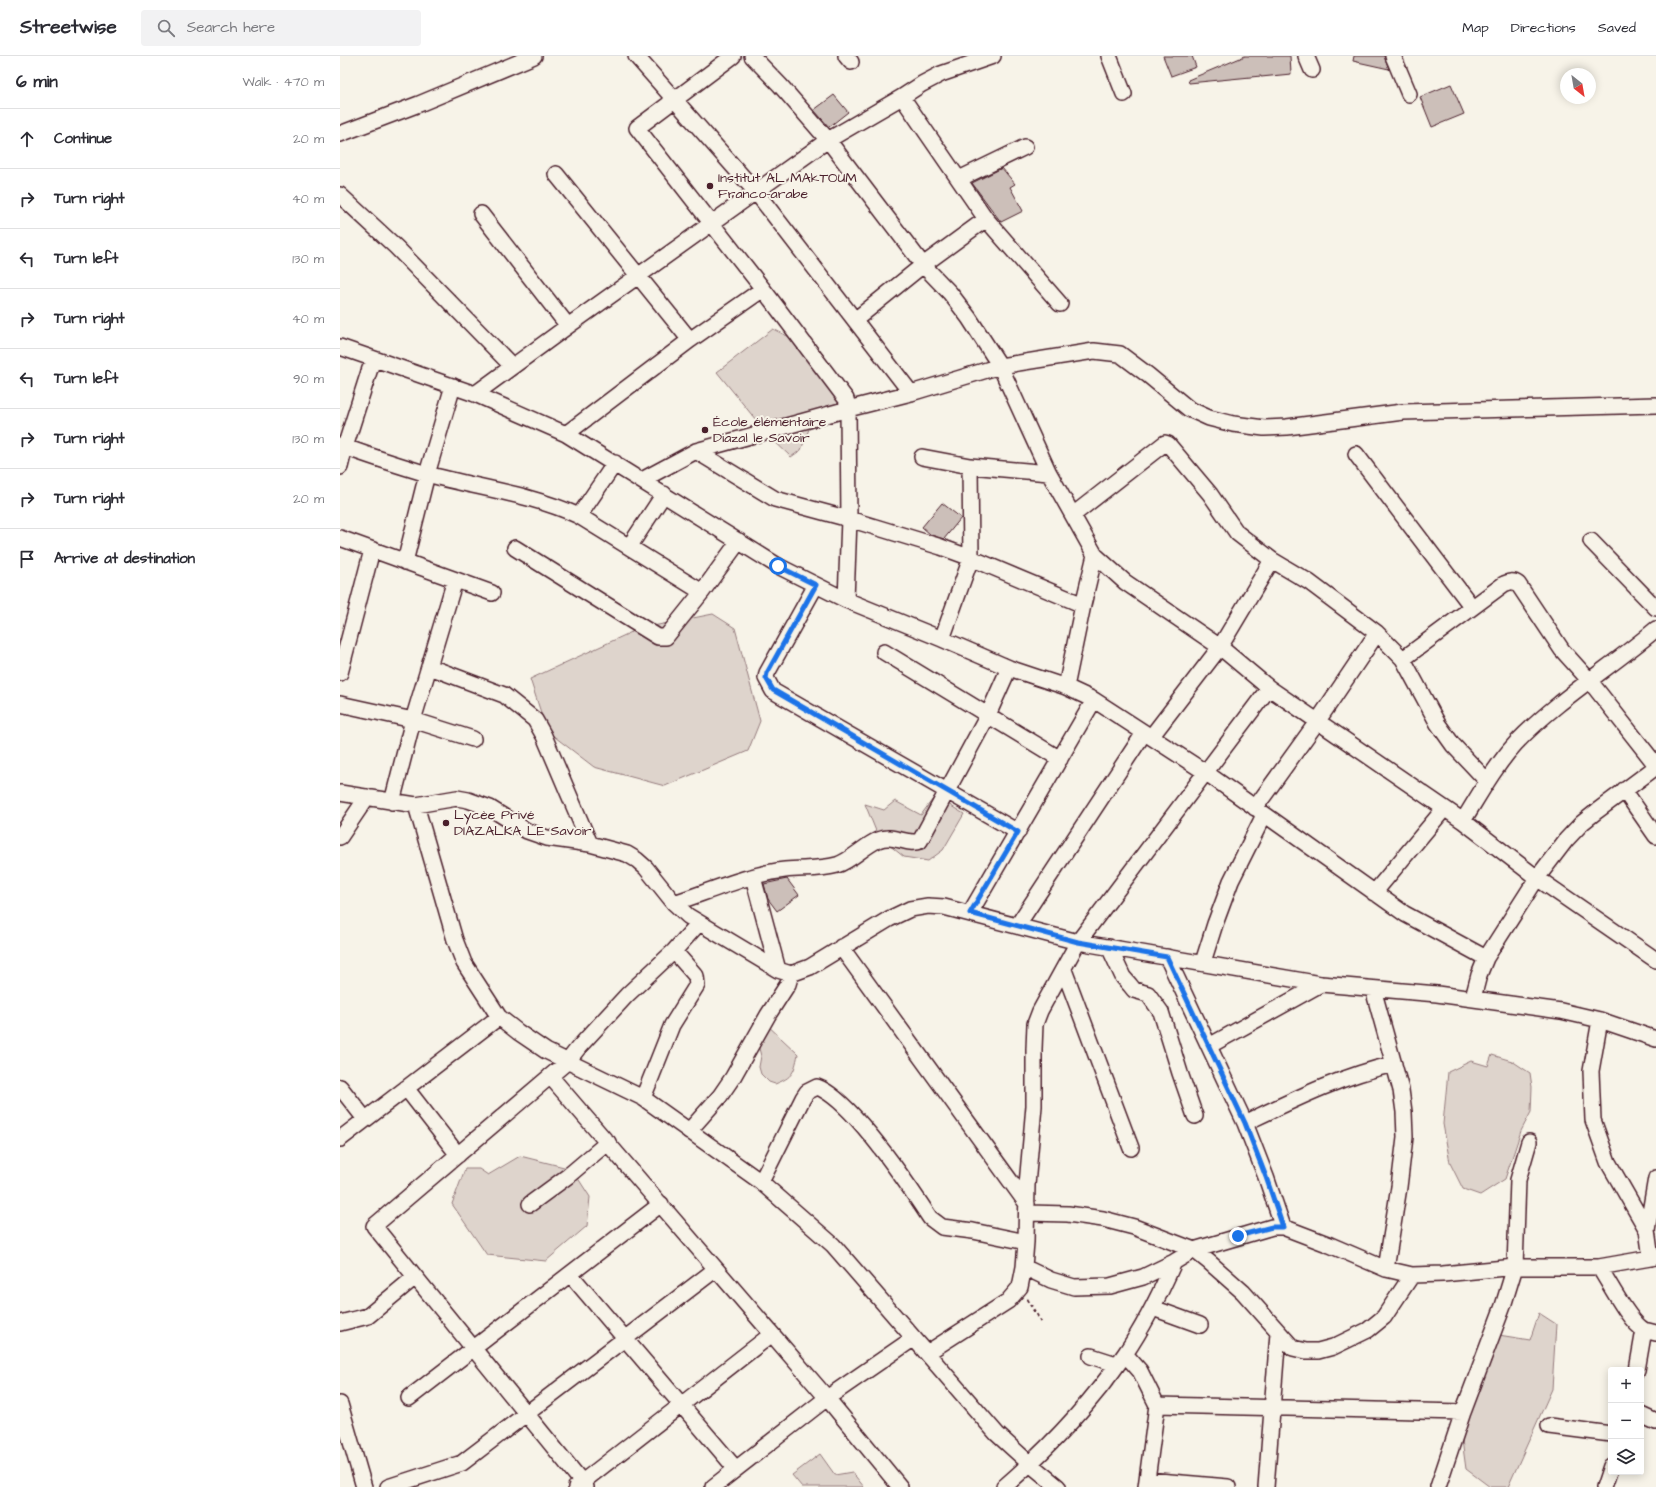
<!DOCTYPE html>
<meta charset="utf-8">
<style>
body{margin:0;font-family:"Architects Daughter",sans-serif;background:#f2f2f3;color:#2b2b33}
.controls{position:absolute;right:12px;bottom:12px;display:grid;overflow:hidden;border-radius:4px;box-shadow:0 2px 10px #0003}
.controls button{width:36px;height:36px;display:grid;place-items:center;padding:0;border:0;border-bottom:1px solid #e1e1e2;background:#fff;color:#2b2b33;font:20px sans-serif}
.compass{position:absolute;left:1220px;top:12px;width:36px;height:36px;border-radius:50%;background:#fff;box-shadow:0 2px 10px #0003;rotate:149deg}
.stop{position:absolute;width:12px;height:12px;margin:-9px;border:3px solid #1a73e8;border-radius:50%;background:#fff}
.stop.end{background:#1a73e8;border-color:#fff;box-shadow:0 1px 4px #0008}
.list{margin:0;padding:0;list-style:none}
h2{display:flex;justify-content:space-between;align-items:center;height:52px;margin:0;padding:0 16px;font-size:17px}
h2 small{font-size:13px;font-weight:400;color:#7c7c81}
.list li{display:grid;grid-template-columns:26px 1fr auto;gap:12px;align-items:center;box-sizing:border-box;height:60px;padding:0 16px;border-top:1px solid #e1e1e2}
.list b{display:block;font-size:15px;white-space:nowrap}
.list em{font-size:13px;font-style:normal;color:#7c7c81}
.icon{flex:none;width:22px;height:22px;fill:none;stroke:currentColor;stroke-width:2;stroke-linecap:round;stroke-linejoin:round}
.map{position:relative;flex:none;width:1316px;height:1431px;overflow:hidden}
header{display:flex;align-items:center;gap:24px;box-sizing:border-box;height:56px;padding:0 20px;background:#fff;border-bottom:1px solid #e1e1e2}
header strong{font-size:19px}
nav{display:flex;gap:22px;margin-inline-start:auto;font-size:14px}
.search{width:280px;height:36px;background:#f2f2f3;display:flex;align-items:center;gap:10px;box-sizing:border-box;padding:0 14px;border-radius:4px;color:#7c7c81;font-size:15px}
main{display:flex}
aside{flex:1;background:#fff}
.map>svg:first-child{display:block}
</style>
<header>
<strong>Streetwise</strong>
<div class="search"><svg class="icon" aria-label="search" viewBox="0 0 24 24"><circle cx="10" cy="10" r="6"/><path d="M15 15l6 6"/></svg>Search here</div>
<nav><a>Map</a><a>Directions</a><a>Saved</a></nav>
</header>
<main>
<aside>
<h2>6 min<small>Walk · 470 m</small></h2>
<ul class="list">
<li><svg class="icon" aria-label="ahead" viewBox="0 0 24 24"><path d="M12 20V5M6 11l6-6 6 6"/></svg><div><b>Continue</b></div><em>20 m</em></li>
<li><svg class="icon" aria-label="right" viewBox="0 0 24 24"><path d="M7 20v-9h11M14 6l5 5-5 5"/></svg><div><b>Turn right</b></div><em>40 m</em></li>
<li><svg class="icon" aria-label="left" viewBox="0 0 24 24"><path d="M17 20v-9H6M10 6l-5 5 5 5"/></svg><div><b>Turn left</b></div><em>130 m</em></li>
<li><svg class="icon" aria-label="right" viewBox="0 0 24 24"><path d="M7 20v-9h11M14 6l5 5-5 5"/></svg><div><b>Turn right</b></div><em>40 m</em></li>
<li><svg class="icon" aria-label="left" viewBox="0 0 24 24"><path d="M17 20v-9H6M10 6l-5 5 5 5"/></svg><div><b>Turn left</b></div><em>90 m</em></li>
<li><svg class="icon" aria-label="right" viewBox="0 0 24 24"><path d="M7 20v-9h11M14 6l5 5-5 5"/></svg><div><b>Turn right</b></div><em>130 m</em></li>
<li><svg class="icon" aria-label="right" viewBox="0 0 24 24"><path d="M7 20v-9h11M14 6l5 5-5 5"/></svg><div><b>Turn right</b></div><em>20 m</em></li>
<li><svg class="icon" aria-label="arrive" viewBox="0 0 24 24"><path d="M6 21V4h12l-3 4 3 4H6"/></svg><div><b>Arrive at destination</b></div></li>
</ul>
</aside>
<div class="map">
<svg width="1316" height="1431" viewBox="0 0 1316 1431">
<rect width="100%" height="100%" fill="#f7f3e8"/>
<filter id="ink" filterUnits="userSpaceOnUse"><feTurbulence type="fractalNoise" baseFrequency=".025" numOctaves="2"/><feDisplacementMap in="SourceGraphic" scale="8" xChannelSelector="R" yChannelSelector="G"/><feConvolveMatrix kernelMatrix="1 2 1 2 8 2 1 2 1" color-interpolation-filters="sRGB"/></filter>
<g filter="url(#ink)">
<path fill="#ded4cc" stroke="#947a7c" d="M433,273L482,297L510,345L544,335L531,353L469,373L461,394L451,401L429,380L377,316Z
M373,558L395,572L420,665L408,695L325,730L254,711L207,675L190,623L298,573Z
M595,740L624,758L603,794L588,805L564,801L538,780L525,748L544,754L555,745L581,759Z
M424,966L458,998C454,1017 453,1021 435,1028L429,1026L421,1018L419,1011L421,1000L417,985Z
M1152,999L1172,1005L1190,1017L1192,1031L1191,1056L1181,1075L1165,1123L1140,1139L1123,1133L1110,1107L1103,1068L1108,1016L1131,1005L1148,1010Z
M180,1100L232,1113L250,1141L247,1170L206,1205L147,1199L112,1148L125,1113H139L148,1119Z
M1199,1257L1216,1268L1212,1333L1168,1431H1150L1126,1413L1117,1348L1146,1277L1190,1284Z
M480,1398L495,1419L512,1416L524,1431H462L452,1419Z"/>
<path fill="#ccbfb9" stroke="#4a1f2b" d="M823,0H852L856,11L831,20Z
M905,0H950L951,18L921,21V20L849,27L848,24Z
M1014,0H1044L1049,13L1013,5Z
M1111,28L1124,58L1092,71L1080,41Z
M494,39L508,56L489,71L474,54Z
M662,112L675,128L670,131L683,155L661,166L632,127Z
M602,447L621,462L604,483L591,479L582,471Z
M447,823L459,839L437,855L428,843L424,828Z"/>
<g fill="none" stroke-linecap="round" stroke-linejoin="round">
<g stroke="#4a1f2b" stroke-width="18">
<path id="minor" d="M296,0L416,136L571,337
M393,0L297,72L423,233L506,343L508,353L509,463L506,544
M412,0L440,29L488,84L583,209L610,237L629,262L660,310L709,417L755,499L785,526L880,591L929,632L1123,765L1197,822L1316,904
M506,0L511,6
M769,0L784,38
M966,0L972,14
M1053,0L1069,38
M562,41L646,163L720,248
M0,78L79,48L194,0
M216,118L350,284
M619,123L685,91
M0,139L56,191L172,310
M141,158L228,270
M515,264L583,209L646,163
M0,291L135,338L226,378L438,510L506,544L602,583L669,612L726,631L754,644L865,716L1065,858L1146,902
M135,338L228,270L488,84L562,41L582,28L601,18L653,0
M226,378L350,284L423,233
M0,389C28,400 58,409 87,418C138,432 191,438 239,460L362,536
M356,395L435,443L509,463L601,491L631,502L743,549
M1016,398L1132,551
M582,401L630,410L709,417
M0,411L5,391L33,303
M302,424L356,395L508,353L571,337L660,310L754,295L780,298L808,319L849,353L869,362L893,368L924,372L947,371L1063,356L1316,349
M733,459L825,387L828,388L870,438L897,477L932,504L969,526L1037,577L1063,603L1098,668L1113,689L1147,725
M239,460L275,407
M0,482L152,537
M1251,485L1316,552
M289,491L324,438
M175,492L318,581H326L362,536L399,485
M65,506L87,418L113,330
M476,529L427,617L426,622L433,635L678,776
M602,583L631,502L630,410
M544,596L720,703
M1063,603L1164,528C1169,526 1173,524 1178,528L1222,594L1249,624L1316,709
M90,611L164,639L195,664L204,680L250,788
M0,617L32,494
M726,631L743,549L755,499
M0,648L73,664L133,683
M811,681L880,591L932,504
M1284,734L1316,780
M0,737L76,749L117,742L128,744L150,752L187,775L207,782L250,788L287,798L297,804L306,812L334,847L348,860L438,914L451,918L470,911L549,863L570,853L588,850L604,851L738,886L981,928L1097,938L1221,955L1260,964L1316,983
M52,746L73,664L115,524
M76,749L115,884L124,907L159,961L178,976L206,995L303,1042L421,1126L493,1189L657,1378L690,1408L718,1431
M915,752L977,666L1037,577
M1123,765C1139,739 1155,710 1176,687C1218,643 1270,612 1316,573
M0,781L27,741
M413,821L438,914
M1034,837L1104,753
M334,847C368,836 409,818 445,814C462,812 480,814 497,809C512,804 524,790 538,784C553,777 566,790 580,785L648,659L669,612
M630,857L754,644
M677,870L804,677
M501,891L687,1148
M769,891L783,921L790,929L794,934L808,938L821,956L840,1017L855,1060
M827,901L905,1067L926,1121L943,1171
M863,906L875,868L891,825L924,759
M724,914L791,1092
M1033,933L1061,1034L1064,1056L1065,1081L1059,1131L1046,1213
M1133,942L1139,919L1146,902L1197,822L1226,784L1242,767L1257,755L1316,711
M1260,964L1251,1015L1253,1064L1268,1106L1307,1174
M869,990L981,928
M210,1020L487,1342L560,1431
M0,1031L25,1063
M66,1032L118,1099
M303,1042L332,969L357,929L356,920L334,895
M905,1067C953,1044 1001,1020 1054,1008
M349,1075L380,1040L393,1021L428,959L448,928L451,918
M0,1083L159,961
M421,1126L463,1042L467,1036L477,1031C511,1043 569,1130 590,1162L602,1171L633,1175L686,1186
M190,1148L228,1120L268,1086
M688,1157L728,1158L763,1163L794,1171L854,1194L869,1206L903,1236L953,1292L966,1295H978L993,1291L1028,1274L1044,1261L1072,1219
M1311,1202L1307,1174L1316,1122
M684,1211L711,1224L734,1231L770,1230L803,1221L834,1206L854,1194L932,1171H943L990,1189L1046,1213L1072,1219L1103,1218L1175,1211H1259L1316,1201
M1259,1211C1269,1226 1289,1266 1304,1274C1308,1275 1312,1276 1316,1277
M230,1218L396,1413
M813,1252L860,1269
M0,1267L28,1260L75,1221
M587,1297L668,1245L680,1231L684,1211L686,1186L687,1129L694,1050V993L695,968L700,955L738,886L929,632
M785,1298L800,1315L817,1349L806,1431
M751,1300L776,1308
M1297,1314L1304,1274
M69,1342L321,1148
M0,1348L24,1431
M817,1349L1123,1356
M1301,1359L1316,1366
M1209,1370L1271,1378
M807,1424L888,1431
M48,1431L122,1407L376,1213
M236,1431L432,1278
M246,1431L34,1170L228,1005L239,991L287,939L334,895L359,867
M373,1431L487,1342L574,1282
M664,1431C709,1392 751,1347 785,1298C805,1269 820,1238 834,1206
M926,1431L938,1277
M1098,1431L1123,1356L1163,1250L1175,1211L1178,1124L1189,1086
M1264,1431L1271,1410"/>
</g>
<path stroke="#4a1f2b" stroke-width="2.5" stroke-dasharray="3 3" stroke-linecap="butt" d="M687,1243L702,1268"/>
<use href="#minor" stroke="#f7f3e8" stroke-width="15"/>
</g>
</g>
<g fill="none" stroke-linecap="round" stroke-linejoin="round" filter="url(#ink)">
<path stroke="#1a73e8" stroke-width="5" d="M438,510L476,529L427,617L426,622L433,634L678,776L630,857L738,886L827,901L905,1067L926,1121L943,1171H932L898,1180"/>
</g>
<g fill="#4a1f2b" stroke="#f7f3e8" stroke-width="1.5">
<circle cx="370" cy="130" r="4"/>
<circle cx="365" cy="374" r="4"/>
<circle cx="106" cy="767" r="4"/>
</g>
<g text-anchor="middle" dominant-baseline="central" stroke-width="4" stroke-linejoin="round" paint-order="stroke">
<g font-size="14" fill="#4a1f2b" stroke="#f7f3e8" text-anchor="start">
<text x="378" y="122">Institut AL MAkTOUM<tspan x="378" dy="16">Franco-arabe</tspan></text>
<text x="373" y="366">École élémentaire<tspan x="373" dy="16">Diazal le Savoir</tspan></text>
<text x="114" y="759">Lycèe Privé<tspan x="114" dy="16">DIAZALKA LE Savoir</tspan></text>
</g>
</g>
</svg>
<div class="controls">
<button>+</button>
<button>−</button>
<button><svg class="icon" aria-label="layers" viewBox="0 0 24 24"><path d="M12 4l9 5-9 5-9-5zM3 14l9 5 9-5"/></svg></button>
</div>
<svg class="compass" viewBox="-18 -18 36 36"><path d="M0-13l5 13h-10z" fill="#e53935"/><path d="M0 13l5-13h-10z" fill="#7c7c81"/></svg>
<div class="stop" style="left:438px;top:510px"></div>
<div class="stop end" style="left:898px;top:1180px"></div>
</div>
</main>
